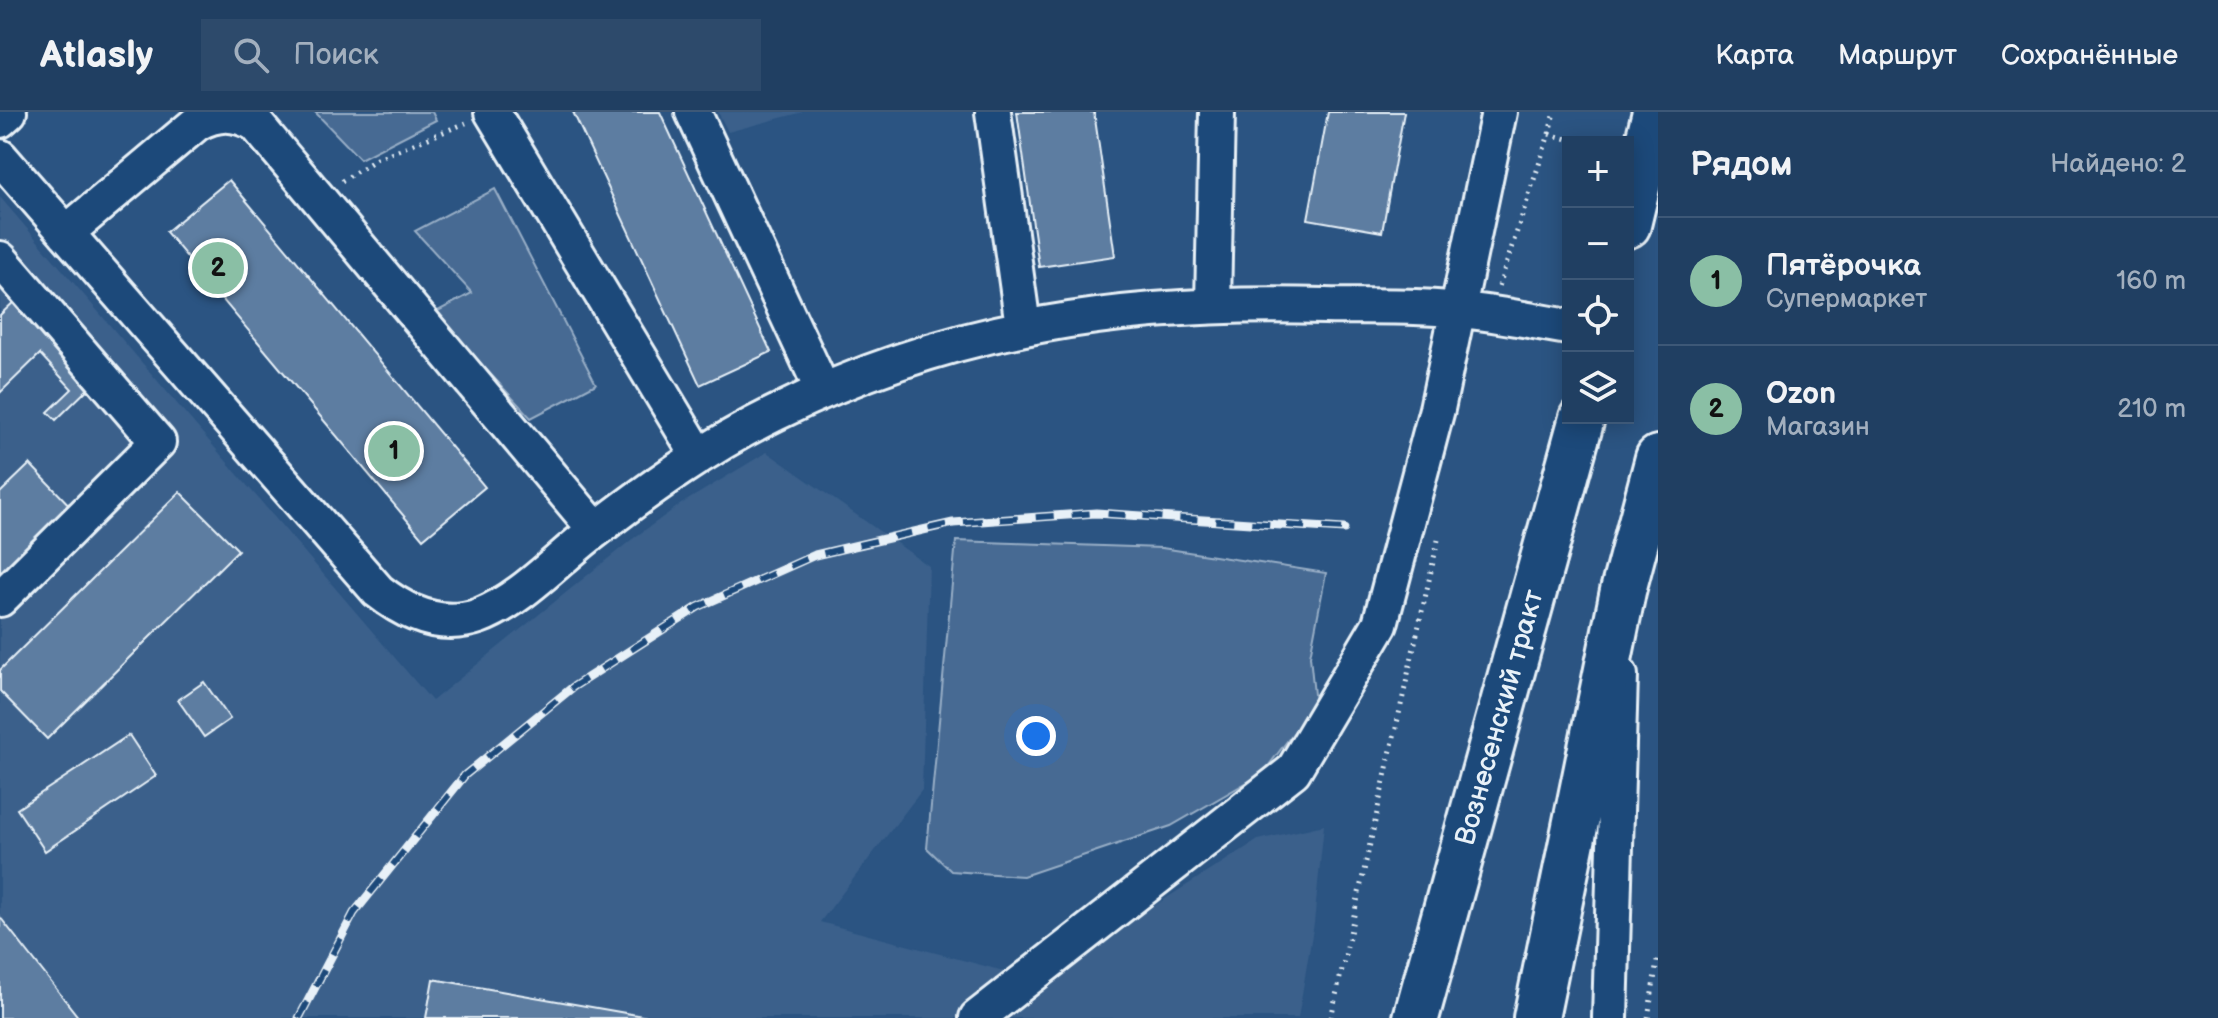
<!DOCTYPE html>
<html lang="ru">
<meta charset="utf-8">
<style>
body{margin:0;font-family:"Balsamiq Sans",sans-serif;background:#2d4a6b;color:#f1f3f6}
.controls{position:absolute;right:24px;top:24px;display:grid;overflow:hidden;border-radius:0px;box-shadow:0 4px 20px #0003}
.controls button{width:72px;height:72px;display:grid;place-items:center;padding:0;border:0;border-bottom:2px solid #3d5877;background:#203f62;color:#f1f3f6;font:40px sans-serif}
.you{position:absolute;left:1036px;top:624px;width:28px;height:28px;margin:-20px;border:6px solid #fff;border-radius:50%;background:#1a73e8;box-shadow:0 0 0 12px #1a73e833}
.badge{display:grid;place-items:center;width:52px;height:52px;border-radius:50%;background:#8abfa5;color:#111;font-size:26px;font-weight:700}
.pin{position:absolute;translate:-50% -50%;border:4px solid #fff;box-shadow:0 2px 8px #0006}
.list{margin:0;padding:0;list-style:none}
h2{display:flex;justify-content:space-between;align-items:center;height:104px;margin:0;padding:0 32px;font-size:34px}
h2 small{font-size:26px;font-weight:400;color:#a2afbe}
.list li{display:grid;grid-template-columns:52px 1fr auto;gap:24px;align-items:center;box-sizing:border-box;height:128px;padding:0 32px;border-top:2px solid #3d5877}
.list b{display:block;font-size:30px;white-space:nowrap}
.list p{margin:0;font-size:26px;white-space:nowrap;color:#a2afbe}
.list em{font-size:26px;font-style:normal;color:#a2afbe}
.icon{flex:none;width:44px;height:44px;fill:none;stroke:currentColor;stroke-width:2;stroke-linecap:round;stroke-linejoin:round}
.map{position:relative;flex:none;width:1658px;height:906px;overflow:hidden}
header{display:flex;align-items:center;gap:48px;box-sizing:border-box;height:112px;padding:0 40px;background:#203f62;border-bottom:2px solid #3d5877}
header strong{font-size:38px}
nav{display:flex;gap:44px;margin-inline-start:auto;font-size:28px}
.search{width:560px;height:72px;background:#2d4a6b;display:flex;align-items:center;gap:20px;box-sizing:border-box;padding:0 28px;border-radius:0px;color:#a2afbe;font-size:30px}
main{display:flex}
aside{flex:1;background:#203f62}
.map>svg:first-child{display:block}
</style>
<header>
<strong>Atlasly</strong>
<div class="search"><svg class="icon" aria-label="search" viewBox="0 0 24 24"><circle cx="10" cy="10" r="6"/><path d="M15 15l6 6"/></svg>Поиск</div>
<nav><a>Карта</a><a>Маршрут</a><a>Сохранённые</a></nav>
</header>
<main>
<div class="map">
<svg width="1658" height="906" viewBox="0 0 1658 906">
<rect width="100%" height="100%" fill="#2b5482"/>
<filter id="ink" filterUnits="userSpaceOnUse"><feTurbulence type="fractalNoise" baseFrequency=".0125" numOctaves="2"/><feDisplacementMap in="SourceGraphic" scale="16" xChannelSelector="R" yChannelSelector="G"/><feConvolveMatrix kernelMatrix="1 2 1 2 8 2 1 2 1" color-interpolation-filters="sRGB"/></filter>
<g filter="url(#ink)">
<path fill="#3a608b" d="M718,0H803L728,20Z
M0,85L432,589L631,428L681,392L767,340L929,454L922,678L820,810L1037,868L1258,728L1324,713L1314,811L1298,906H0Z"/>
<path fill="#476b93" stroke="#98aec6" stroke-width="2" d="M315,0H432L436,8L360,47Z
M495,77L596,272L531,306L434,201L472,181L415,119Z
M956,429L1162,436L1326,461L1310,544L1315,592L1263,661L1171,714L1023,764L951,759L927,736Z"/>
<path fill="#5d7da1" stroke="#e8f1f8" stroke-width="2" d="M573,0H660L771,240L700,273Z
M1017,0H1094L1115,144L1039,155Z
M1328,0H1404L1382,120L1308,107Z
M229,68L485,375L423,427L166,120Z
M17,187L96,269L56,308L48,300L72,277L40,242L0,281V203Z
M30,352L75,399L0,471V381Z
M180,380L238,438L47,627L0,579V558Z
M204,570L230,607L204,625L178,588Z
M129,623L156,664L45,739L17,697Z
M0,805L79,906H0Z
M433,867L654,906H426Z"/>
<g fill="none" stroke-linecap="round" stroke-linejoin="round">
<g stroke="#e8f1f8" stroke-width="40">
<path id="minor" d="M492,0L699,344
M693,0L823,279
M993,0L1023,214
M0,8L9,0
M0,45L378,479C407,502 442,517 479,504C519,489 555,450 588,424C647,378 708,334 776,301C954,213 1129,188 1325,194C1370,195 1416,193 1460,198C1496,201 1532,209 1568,215
M66,121L197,11C219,0 234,0 256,12L596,418
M0,147L158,330L0,487
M1213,192L1217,0
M977,906L1293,659L1380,512L1437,297L1499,0
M1610,906L1620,563"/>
</g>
<g stroke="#e8f1f8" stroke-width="50">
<g id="major">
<path d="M1628,113L1655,0"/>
<path id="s1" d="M1416,906L1582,306"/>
<path d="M1536,906L1623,479L1658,346"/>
</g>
</g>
<path stroke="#e8f1f8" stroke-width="5" stroke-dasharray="2 6" stroke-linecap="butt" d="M1549,22L1554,0
M342,69L378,46L466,11
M1499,174L1549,22L1579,30
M1331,906L1438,428
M1648,906L1658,843"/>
<use href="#minor" stroke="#1f4a7a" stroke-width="34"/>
<use href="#major" stroke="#1f4a7a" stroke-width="44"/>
<g stroke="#e8f1f8" stroke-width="9">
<path id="rail" d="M299,906L354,801L465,663L573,575L698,495L815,443L953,411L1096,401L1344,417"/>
</g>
<use href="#rail" stroke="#1f4a7a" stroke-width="6" stroke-dasharray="18" stroke-linecap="butt"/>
</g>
</g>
<g text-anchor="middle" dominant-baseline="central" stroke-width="6" stroke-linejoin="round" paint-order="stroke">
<g font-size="28" fill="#e8f1f8" stroke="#1f4a7a">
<text stroke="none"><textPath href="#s1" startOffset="312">Вознесенский тракт</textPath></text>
</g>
</g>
</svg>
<div class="controls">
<button>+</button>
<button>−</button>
<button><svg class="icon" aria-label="locate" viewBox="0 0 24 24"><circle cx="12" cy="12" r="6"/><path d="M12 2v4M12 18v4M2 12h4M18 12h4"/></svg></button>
<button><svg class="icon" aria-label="layers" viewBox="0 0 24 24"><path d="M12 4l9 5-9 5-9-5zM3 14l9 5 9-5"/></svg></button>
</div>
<div class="you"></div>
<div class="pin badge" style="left:394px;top:339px">1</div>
<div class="pin badge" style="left:218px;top:156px">2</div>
</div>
<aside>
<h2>Рядом<small>Найдено: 2</small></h2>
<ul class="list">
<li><span class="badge">1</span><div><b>Пятёрочка</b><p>Супермаркет</p></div><em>160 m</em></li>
<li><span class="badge">2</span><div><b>Ozon</b><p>Магазин</p></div><em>210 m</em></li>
</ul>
</aside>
</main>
